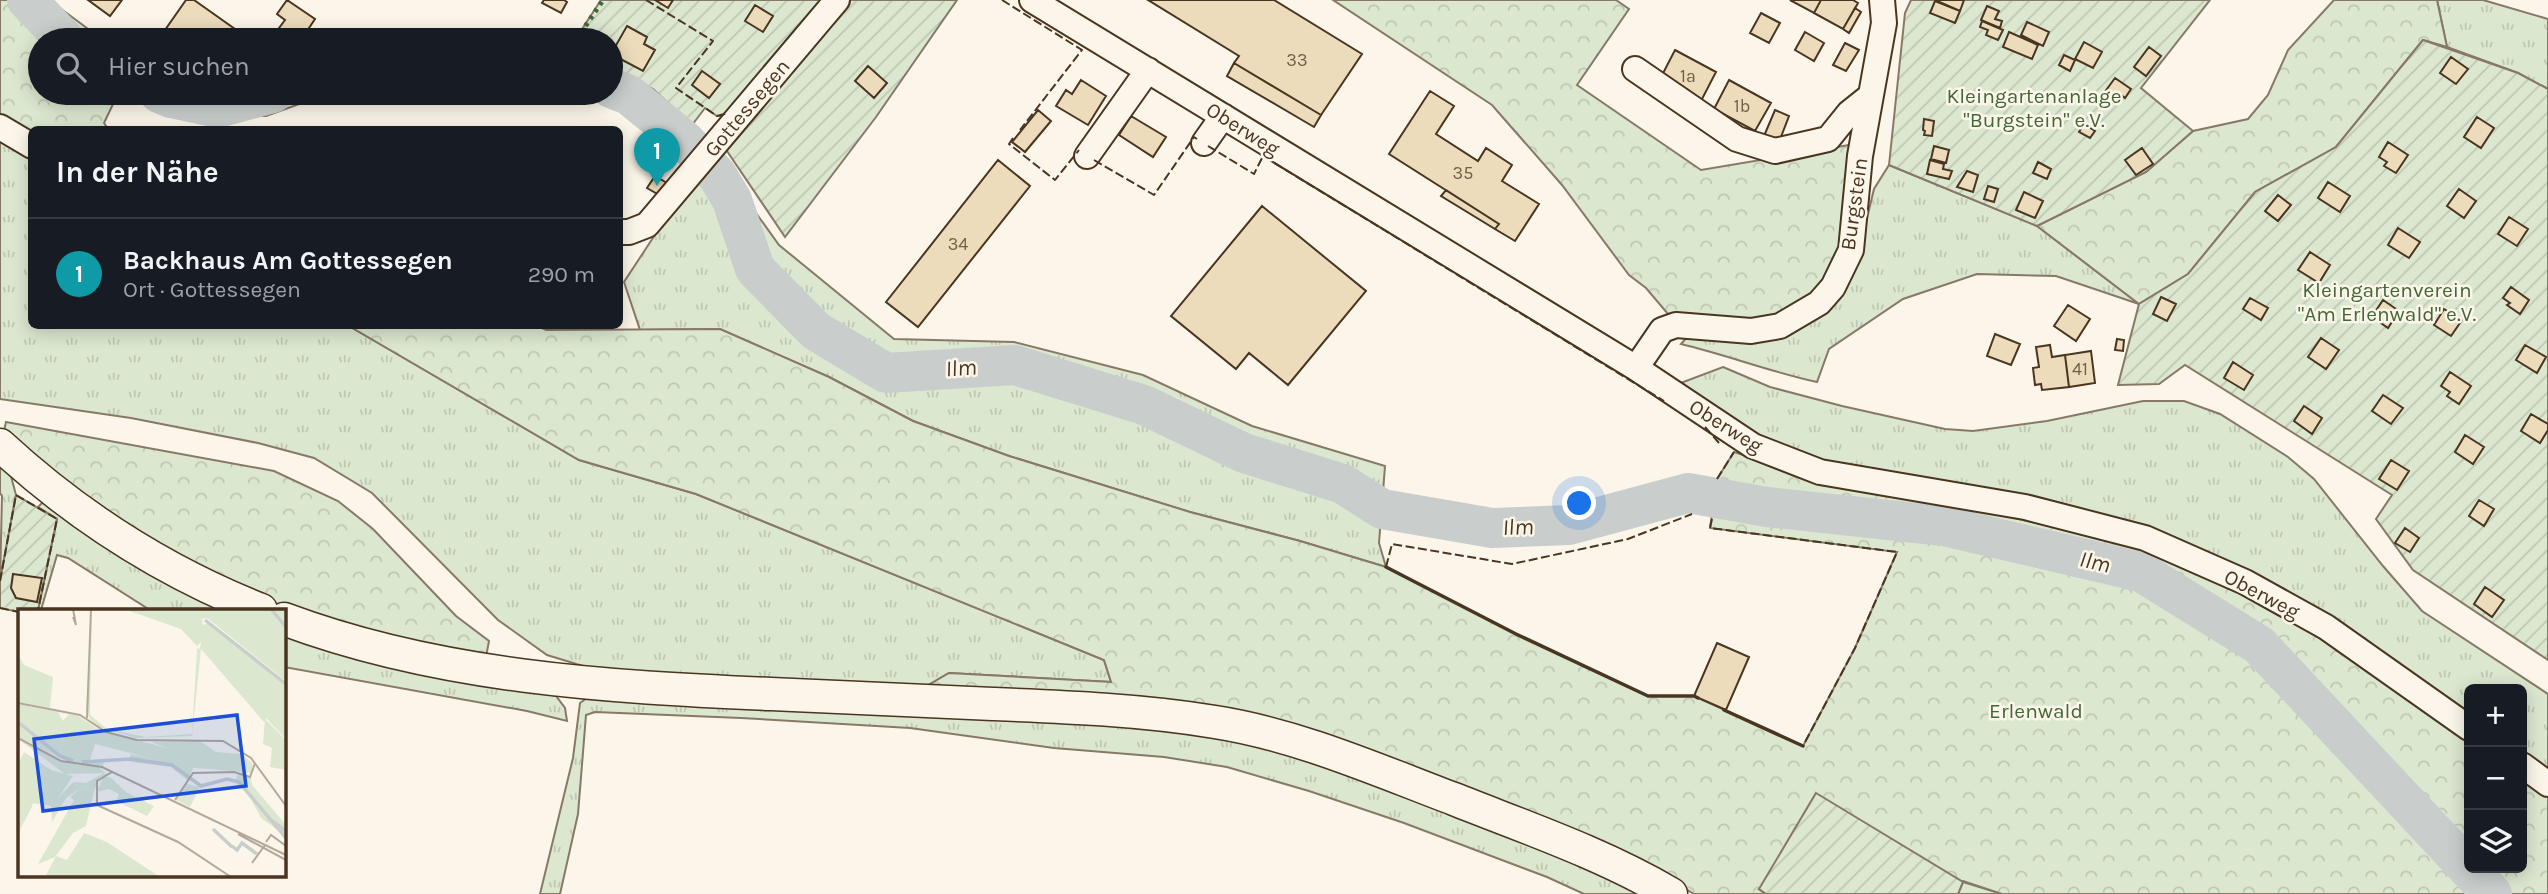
<!DOCTYPE html>
<html lang="de">
<meta charset="utf-8">
<style>
body{margin:0;font-family:Karla,sans-serif;background:#20242c;color:#f1f3f6}
.controls{position:absolute;right:21px;bottom:21px;display:grid;overflow:hidden;border-radius:10px;box-shadow:0 4px 18px #0003}
.controls button{width:63px;height:63px;display:grid;place-items:center;padding:0;border:0;border-bottom:2px solid #363941;background:#171b24;color:#f1f3f6;font:35px sans-serif}
.you{position:absolute;left:1580px;top:504px;width:24px;height:24px;margin:-18px;border:5px solid #fff;border-radius:50%;background:#1a73e8;box-shadow:0 0 0 10px #1a73e833}
.badge{display:grid;place-items:center;width:46px;height:46px;border-radius:50%;background:#d93025;color:#fff;font-size:23px;font-weight:700}
.pin{position:absolute;translate:-50% -58px;filter:drop-shadow(0 2px 4px #0008)}
.pin::after{content:'';position:absolute;top:37px;width:24px;height:21px;background:inherit;clip-path:polygon(0 0,100% 0,50% 100%)}
.list{margin:0;padding:0;list-style:none}
h2{display:flex;justify-content:space-between;align-items:center;height:91px;margin:0;padding:0 28px;font-size:30px}
h2 small{font-size:23px;font-weight:400;color:#9ea1a6}
.list li{display:grid;grid-template-columns:46px 1fr auto;gap:21px;align-items:center;box-sizing:border-box;height:112px;padding:0 28px;border-top:2px solid #363941}
.list b{display:block;font-size:26px;white-space:nowrap}
.list p{margin:0;font-size:23px;white-space:nowrap;color:#9ea1a6}
.list em{font-size:23px;font-style:normal;color:#9ea1a6}
.icon{flex:none;width:38px;height:38px;fill:none;stroke:currentColor;stroke-width:2;stroke-linecap:round;stroke-linejoin:round}
.map{position:relative;flex:none;width:2548px;height:894px;overflow:hidden}
.search{position:absolute;background:#171b24;box-shadow:0 4px 18px #0003;left:28px;top:28px;width:595px;height:77px;display:flex;align-items:center;gap:18px;box-sizing:border-box;padding:0 24px;border-radius:38px;color:#9ea1a6;font-size:26px}
.panel{position:absolute;background:#171b24;box-shadow:0 4px 18px #0003;left:28px;top:126px;width:595px;height:203px;border-radius:10px}
.map>svg:first-child{display:block}
</style>
<div class="map">
<svg width="2548" height="894" viewBox="0 0 2548 894">
<defs>
<pattern id="grass-tufts" width="24" height="20" patternUnits="userSpaceOnUse" patternTransform="scale(1.75)"><rect width="24" height="20" fill="#dce7d0"/><path d="M3 7l-1-3M5 7V3M7 7l1-3M15 17l-1-3M17 17v-4M19 17l1-3" fill="none" stroke="#bec7b2"/></pattern>
<pattern id="forest-crowns" width="20" height="18" patternUnits="userSpaceOnUse" patternTransform="scale(1.75)"><rect width="20" height="18" fill="#dce7d0"/><path d="M2 6a3 3 0 1 1 6 0M12 15a3 3 0 1 1 6 0" fill="none" stroke="#bec7b2"/></pattern>
<pattern id="garden-furrows" width="10" height="10" patternUnits="userSpaceOnUse" patternTransform="scale(1.75)"><rect width="10" height="10" fill="#dce7d0"/><path d="M-1 1l2-2M0 10L10 0M9 11l2-2" fill="none" stroke="#bec7b2"/></pattern>
</defs>
<rect width="100%" height="100%" fill="#fbf6e9"/>
<path fill="url(#grass-tufts)" stroke="#887966" stroke-width="2" d="M2437,0H2483L2548,19V89L2518,73L2447,47Z
M0,135L31,154L32,326H349L579,460L696,494L1104,660L1111,682L949,673L925,687L616,671L583,666L547,655L498,620L372,493L314,458L258,443L131,418L0,399Z
M718,160L779,245L894,339L1014,342L1143,375L1252,426L1385,466L1379,543L1386,567L1300,541L1190,512L1009,456L913,421L829,377L720,329L640,330L624,282L664,221L702,174L706,180Z
M1889,165L2037,226L2139,304L2056,276L1977,274L1903,299L1829,349L1817,382C1771,372 1727,355 1681,344L1689,335L1779,336L1808,324L1840,293L1857,260L1874,189Z
M1723,367L1770,387L1842,406L1945,429L1973,431L2047,421L2143,401H2184L2220,414L2288,457L2314,479L2383,566L2422,611L2548,694V773L2522,754V689H2469V717L2275,587L1789,451L1746,428L1678,384Z
M0,465L11,476L16,495L0,581L2,496L0,493Z
M42,503H51L231,610H150L68,558L57,555L41,610H38L57,519L38,507Z
M284,633L556,696L565,708L567,721L527,711L284,667Z
M587,698L1071,721L1175,730L1282,751L1362,780L1607,875L1646,894H1584L1547,877L1404,823L1309,791L1227,767L1164,757L1054,748L910,728L741,718L595,712L586,715L578,814L560,894H540L573,758L580,703Z
M1963,882L2002,894H1958Z"/>
<path fill="url(#forest-crowns)" stroke="#887966" stroke-width="2" d="M0,0H49L103,40H40V93H330L266,116L169,115L139,102H114L104,123L108,129L32,130L31,141L0,122Z
M1333,0H1616L1629,9L1577,85L1701,170L1855,144L1838,260L1799,310L1760,323L1668,314L1646,288L1629,275L1562,185L1492,105Z
M2334,0H2437L2447,47L2423,40L2336,147L2255,192L2188,274L2139,304L2037,226L2146,172L2193,131L2248,119L2268,95L2288,50Z
M349,326H538L546,330L720,329L829,377L913,421L1009,456L1190,512L1300,541L1386,567L1516,634L1648,696H1694L1803,746L1855,648L1897,552L1710,528L1717,479L1734,452L1821,480L1922,497L2142,547L2236,590L2318,635L2469,738V868H2522V773L2548,791V894H2002L1963,881L1760,890L1766,894H1694L1631,855L1257,716L925,687L949,673L1111,682L1104,660L696,494L579,460Z
M6,422L274,471L338,501L373,529L456,616L489,641L486,657C440,647 392,639 346,627C253,602 159,552 82,494C55,475 30,452 4,431Z"/>
<path fill="url(#garden-furrows)" stroke="#887966" stroke-width="2" d="M601,0H828L725,116H717L705,108L692,125L653,89L611,68V40H575Z
M848,0H957L876,117L785,237L725,148Z
M1911,0H2210L2141,88L2193,131L2146,172L2037,226L1889,165L1905,13Z
M2423,40L2518,73L2548,89V660L2413,570L2376,519L2392,495L2185,365L2159,384L2118,385L2139,304L2188,274L2255,192L2336,147Z
M16,495L57,519L38,610L19,612L0,608V581Z
M1816,793L1963,882L1958,894H1766L1759,889Z"/>
<g fill="none" stroke-linecap="round" stroke-linejoin="round">
<path stroke="#c9cecd" stroke-width="40" d="M27,0L65,40
M611,88L629,95L685,141L717,175L732,200L755,269L816,331L886,373L1015,365L1144,405L1244,453L1343,484L1382,509L1492,528L1569,525L1688,493L1767,507L1944,526L2141,572L2259,645L2492,894
M159,93L171,98L218,108L273,93"/>
</g>
<path fill="#ecdcbc" stroke="#4a3520" stroke-width="2" d="M88,0H122L110,16Z
M186,0H194L242,34L238,40H158Z
M287,0L315,19L301,40H270L285,20L277,14Z
M544,0H564L567,2L561,13L542,3Z
M655,0H673L668,8Z
M1148,0H1274L1362,54L1321,115L1234,63L1239,56Z
M1790,0H1821L1814,13Z
M1821,0H1853L1858,3L1843,29L1814,13Z
M1935,0H1964L1960,11Z
M1935,1L1960,11L1955,23L1930,13Z
M755,5L773,16L763,32L745,21Z
M1987,6L1999,11L1995,19L2002,21L2000,28L1981,20Z
M1855,8L1861,12L1849,33L1843,29Z
M1761,13L1780,23L1769,43L1750,33Z
M1982,21L2003,30L1998,40L1986,35L1988,30L1980,27Z
M2027,22L2049,32L2043,46L2021,35Z
M627,26L647,37L644,44L655,50L643,71L611,54Z
M1805,32L1824,43L1814,61L1795,50Z
M2009,32L2038,45L2032,59L2003,47Z
M2084,42L2102,52L2093,68L2075,59Z
M1845,43L1859,50L1846,71L1833,65Z
M2149,47L2161,56L2146,76L2134,67Z
M1675,50L1716,72L1701,101L1660,79Z
M2064,55L2075,60L2070,71L2059,65Z
M2451,57L2468,69L2456,84L2440,73Z
M1234,63L1321,115L1314,127L1227,76Z
M868,66L887,83L874,98L855,81Z
M702,71L720,84L709,98L692,85Z
M2115,78L2131,89L2125,98L2121,95L2116,102L2104,93Z
M1081,80L1106,96L1088,125L1056,106L1066,90L1072,94Z
M1729,80L1771,103L1755,131L1714,109Z
M1430,91L1454,106L1436,134L1478,161L1486,148L1512,165L1502,181L1539,204L1515,241L1495,229L1499,224L1389,154Z
M1038,110L1051,121L1025,152L1012,142Z
M1775,110L1789,116L1779,142L1764,136Z
M1131,116L1166,137L1153,157L1119,135Z
M2477,117L2494,128L2481,148L2464,137Z
M1924,119L1934,121L1932,136L1924,135L1925,131L1923,130Z
M2084,124L2095,131L2090,138L2079,132Z
M2388,142L2408,155L2396,173L2384,166L2387,162L2379,157Z
M1934,146L1949,150L1946,163L1931,159Z
M2142,148L2153,164L2136,175L2125,160Z
M998,160L1030,186L918,327L886,302Z
M1930,160L1944,164L1943,169L1952,171L1949,179L1927,174Z
M2038,162L2051,169L2047,179L2033,173Z
M1967,171L1978,175L1973,192L1957,187Z
M655,176L667,183L659,195L647,188Z
M2328,182L2350,196L2340,212L2318,198Z
M1988,186L1998,189L1994,202L1984,199Z
M2459,189L2476,201L2464,218L2447,206Z
M1446,190L1499,224L1495,229L1441,196Z
M2024,192L2043,201L2035,218L2016,210Z
M2278,195L2291,205L2278,221L2265,211Z
M1262,206L1366,291L1288,385L1249,353L1236,369L1171,316Z
M2509,217L2528,229L2517,246L2498,234Z
M2398,228L2420,242L2409,258L2388,245Z
M2310,252L2330,265L2319,283L2298,270Z
M2511,287L2529,300L2520,314L2507,305L2510,303L2503,298Z
M2161,297L2176,304L2167,321L2153,314Z
M2250,298L2268,308L2261,320L2243,309Z
M2383,300L2399,311L2388,328L2378,321L2381,316L2375,312Z
M2068,305L2090,319L2076,341L2054,326Z
M2444,309L2462,320L2451,336L2434,325Z
M1995,334L2020,344L2011,365L1987,356Z
M2321,338L2339,350L2326,369L2308,357Z
M2117,339L2124,340L2123,351L2115,350Z
M2050,345L2052,357L2065,355L2069,387L2042,390L2041,384L2035,385L2033,368L2039,367L2036,347Z
M2525,345L2546,357L2537,373L2516,360Z
M2091,351L2095,383L2069,387L2065,355Z
M2233,362L2253,375L2244,390L2224,378Z
M2450,372L2471,386L2459,404L2447,396L2450,392L2441,386Z
M2383,395L2403,408L2391,424L2372,411Z
M2304,406L2322,418L2312,434L2294,421Z
M2531,414L2548,424V430L2540,443L2521,431Z
M2465,435L2484,447L2473,464L2455,452Z
M2391,460L2409,471L2397,490L2379,479Z
M2479,500L2494,509L2484,526L2469,516Z
M2405,528L2419,538L2410,552L2395,543Z
M13,574L42,578L37,602L16,598L11,588Z
M2485,587L2504,600L2492,617L2474,604Z
M1717,643L1749,657L1726,710L1694,696Z"/>
<g fill="none" stroke-linecap="round" stroke-linejoin="round">
<g stroke="#4a3520" stroke-width="28">
<path id="minor" d="M1032,0L1636,368L1753,446L1820,472L2025,507L2145,538L2245,582L2326,627L2469,728
M1635,69L1737,139L1775,151L1828,139L1849,113L1869,97
M0,127L32,146
M1204,143L1223,116
M1087,156L1148,70
M620,232H629L647,225L837,0
M1636,368L1662,330L1676,325L1751,331L1780,326L1819,303L1833,287L1851,250L1860,156L1884,23L1882,0
M2522,765L2548,784"/>
</g>
<g stroke="#4a3520" stroke-width="35">
<path id="major" d="M0,445C76,515 165,572 261,610
M284,619C439,677 607,687 771,694C845,697 919,701 993,704C1067,707 1142,710 1215,722C1298,735 1377,770 1454,799C1527,828 1603,854 1671,894"/>
</g>
<use href="#minor" stroke="#fbf6e9" stroke-width="24"/>
<use href="#major" stroke="#fbf6e9" stroke-width="32"/>
<path stroke="#436837" stroke-width="5" stroke-dasharray="3.5 5" stroke-linecap="butt" d="M576,40L603,0"/>
<path stroke="#4a3520" stroke-width="2" stroke-dasharray="9 3.5" stroke-linecap="butt" d="M646,0L713,41L676,88L717,116L728,113
M1002,0L1082,50L1020,130
M1013,138L1009,144L1055,180L1079,150
M1208,146L1254,174L1263,156L1664,401
M1094,160L1154,195L1194,137L1197,139
M1705,427L1719,443
M1717,479L1734,452
M1712,519L1710,528L1897,552L1855,648L1803,746
M1386,567L1392,544L1512,564L1628,539L1692,514
M0,581L16,495L57,519L38,610
M0,608L19,612"/>
<path stroke="#4a3520" stroke-width="3.5" d="M1386,567L1516,634L1648,696H1694L1698,698
M1724,710L1803,746"/>
</g>
<g text-anchor="middle" dominant-baseline="central" stroke-width="5" stroke-linejoin="round" paint-order="stroke">
<g font-size="18" fill="#725f47">
<text x="1297" y="60">33</text>
<text x="1688" y="76">1a</text>
<text x="1742" y="106">1b</text>
<text x="1463" y="173">35</text>
<text x="958" y="244">34</text>
<text x="2080" y="369">41</text>
</g>
<g font-size="21" fill="#436837" stroke="#fbf6e9">
<text x="2034" y="96">Kleingartenanlage<tspan x="2034" dy="24">"Burgstein" e.V.</tspan></text>
<text x="2387" y="290">Kleingartenverein<tspan x="2387" dy="24">"Am Erlenwald" e.V.</tspan></text>
<text x="2036" y="711">Erlenwald</text>
</g>
<g font-size="21" fill="#4a3520" stroke="#fbf6e9">
<text transform="translate(747 108) rotate(-50)">Gottessegen</text>
<text transform="translate(1243 129) rotate(32)">Oberweg</text>
<text transform="translate(1854 204) rotate(-82)">Burgstein</text>
<text transform="translate(1726 426) rotate(32)">Oberweg</text>
<text transform="translate(2262 594) rotate(28)">Oberweg</text>
</g>
<g font-size="23" font-style="italic" fill="#4a3520" stroke="#fbf6e9">
<text transform="translate(961 368) rotate(-4)">Ilm</text>
<text transform="translate(1518 527) rotate(-2)">Ilm</text>
<text transform="translate(2095 562) rotate(13)">Ilm</text>
</g>
</g>
<g transform="translate(18 609)">
<rect width="268" height="268" fill="#fbf6e9"/>
<path d="M74,0L72,106L89,120L128,128L174,125L179,39L182,40L183,33L179,37L163,20L106,0H268V72L189,9L184,10L185,16L190,14L268,76V130L248,109L246,113L183,40L174,127L118,129L81,118L72,110L68,101ZM0,130L41,152L81,158L90,167L81,169L76,182L63,179L55,173L68,174L86,164L47,165ZM182,132L198,143L224,145L234,154V164L213,162L133,133ZM112,145L174,157L175,160L169,171L153,158L113,153Z" fill="#dce7d0"/>
<path d="M0,45L6,56L35,68L32,99L0,93ZM0,95L40,103L45,112L51,105L60,107L83,122L177,146L213,162L167,158L77,135L72,151H86L85,158L52,154L0,128ZM220,164L233,168L234,176L268,216V227L243,209L227,179L213,171L196,175L218,170ZM85,168H92L108,183L136,197L129,207L98,192L101,185L91,180L79,183ZM55,173L63,179L48,189L34,213L33,197ZM16,191L13,200L0,224V192ZM66,224L89,233L142,268H27L38,247L49,251Z" fill="#dce7d0"/>
<path d="M247,110L268,131V161L252,158L254,139L245,135ZM6,143L33,161L55,167L35,197L0,192V155ZM169,175L182,178L172,198L158,191ZM63,179L76,182L68,217L55,224L37,248L20,255L56,191L52,188Z" fill="#dce7d0"/>
<path fill="none" stroke="#c9cecd" stroke-width="3.5" d="M253,0L268,18M187,11L268,75M0,113L42,147L55,152M64,153L113,150L154,156L183,177L209,170L221,173L268,229M250,209L268,222M195,220L214,238M214,237L219,241L224,234L239,245"/>
<path fill="none" stroke="#b4a999" stroke-width="2" d="M55,8L58,16L55,0M0,94L62,106L88,123L119,131L205,132L233,149L268,197M69,109L73,0M0,129L43,152L84,158L268,246M94,163L79,172V196L160,233L213,268M157,191L175,164L216,163L232,168L237,154M220,225L268,251M248,233L253,226L268,237M234,254L247,236"/>
<path fill="#1d4ed8" fill-opacity="0.15" stroke="#1d4ed8" stroke-width="3.5" d="M219,106L228,177L25,202L16,130Z"/>
<rect width="268" height="268" fill="none" stroke="#4a3520" stroke-width="3.5"/>
</g>
</svg>
<div class="controls">
<button>+</button>
<button>−</button>
<button><svg class="icon" aria-label="layers" viewBox="0 0 24 24"><path d="M12 4l9 5-9 5-9-5zM3 14l9 5 9-5"/></svg></button>
</div>
<div class="you"></div>
<div class="pin badge" style="left:657px;top:186px;background:#0f9aa8">1</div>
<div class="search"><svg class="icon" aria-label="search" viewBox="0 0 24 24"><circle cx="10" cy="10" r="6"/><path d="M15 15l6 6"/></svg>Hier suchen</div>
<section class="panel">
<h2>In der Nähe<small></small></h2>
<ul class="list">
<li><span class="badge" style="background:#0f9aa8">1</span><div><b>Backhaus Am Gottessegen</b><p>Ort · Gottessegen</p></div><em>290 m</em></li>
</ul>
</section>
</div>
